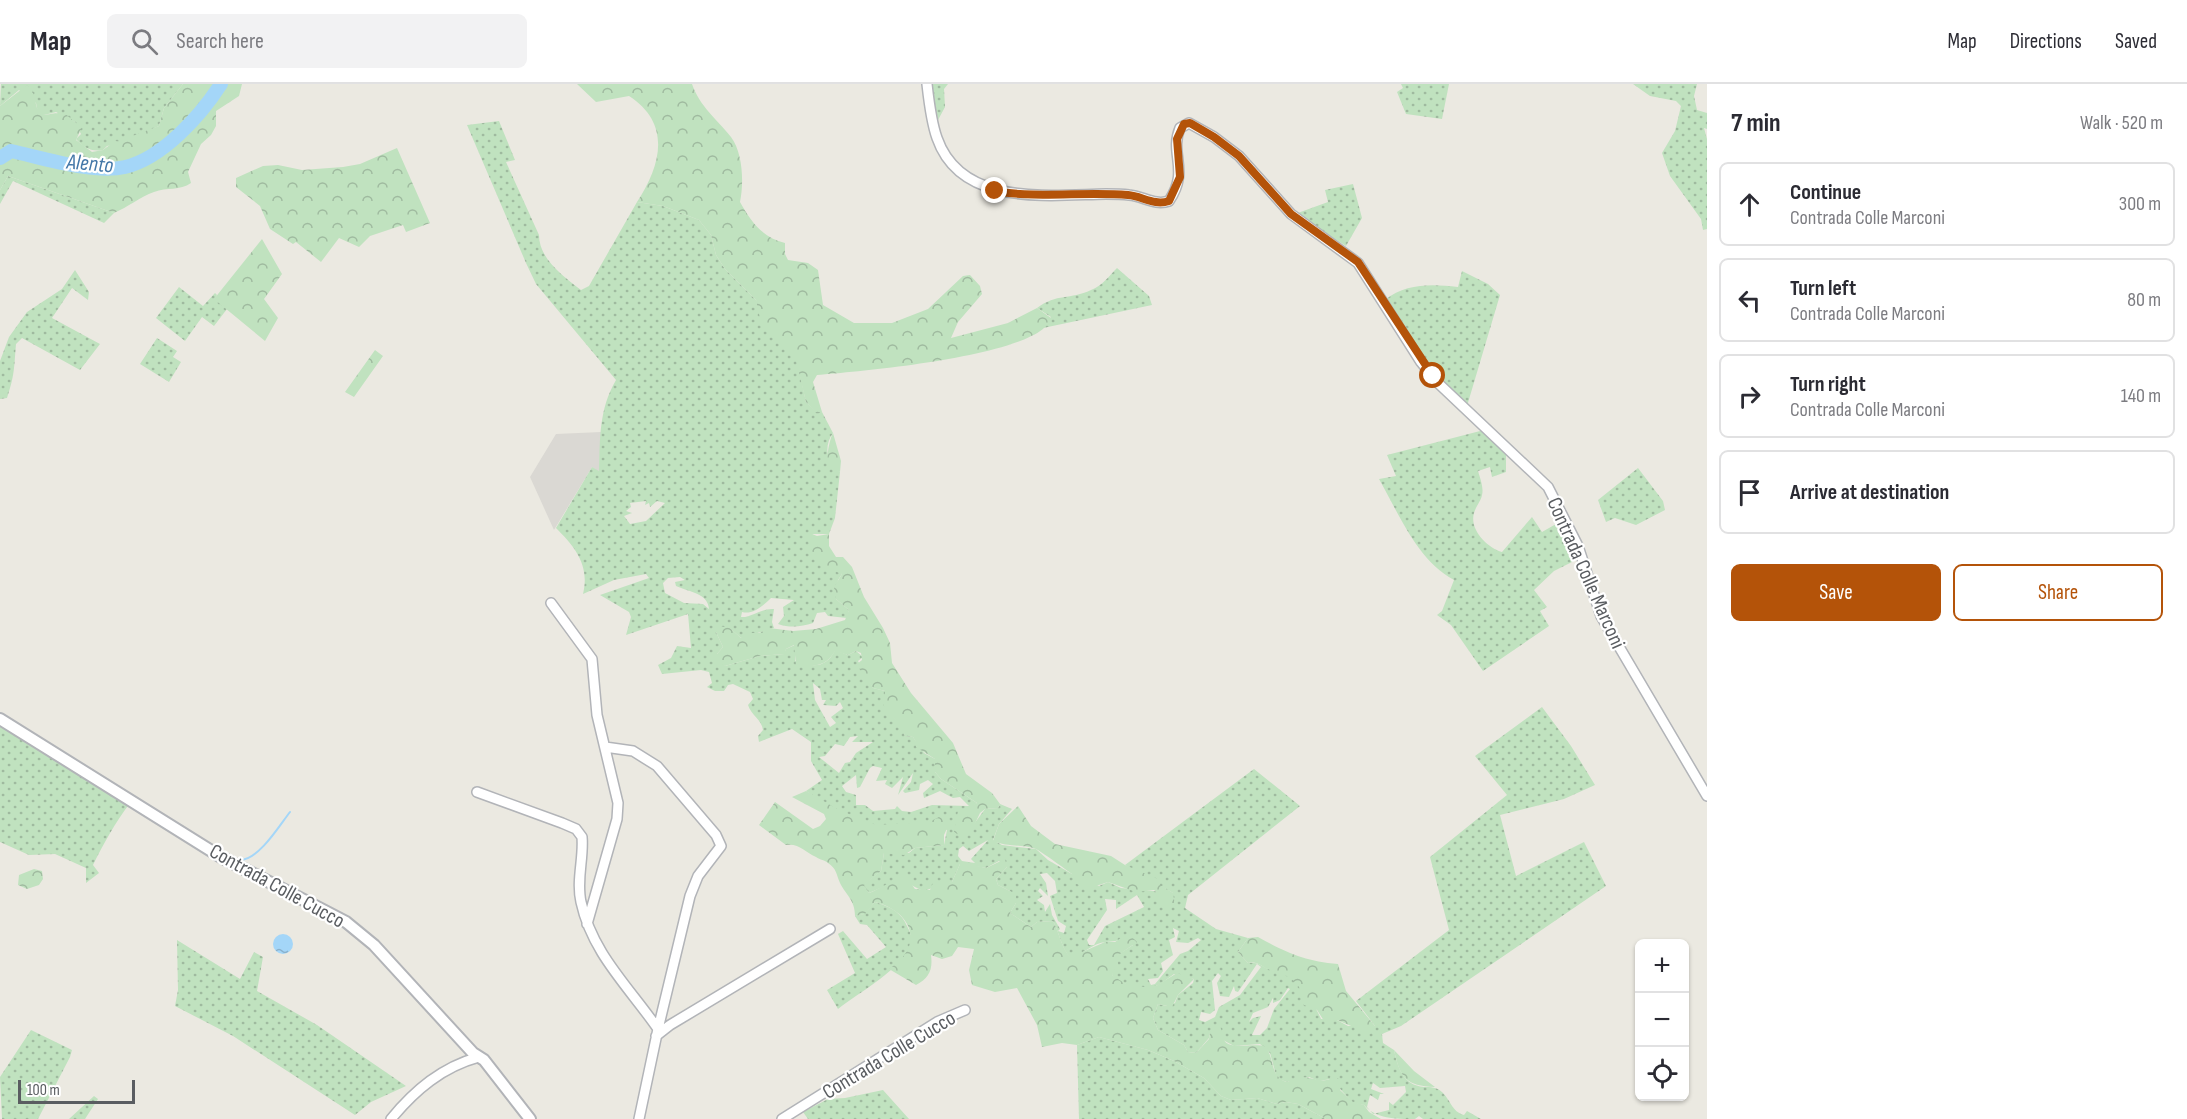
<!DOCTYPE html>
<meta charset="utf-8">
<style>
body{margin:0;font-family:"Sofia Sans Condensed",sans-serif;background:#f2f2f3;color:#2b2b33}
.controls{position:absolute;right:18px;bottom:18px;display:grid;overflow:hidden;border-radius:9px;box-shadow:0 2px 4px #0004}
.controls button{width:54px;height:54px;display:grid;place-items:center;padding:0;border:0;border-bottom:2px solid #e1e1e2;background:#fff;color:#2b2b33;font:30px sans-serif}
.scale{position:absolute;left:18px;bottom:15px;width:117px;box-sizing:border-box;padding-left:6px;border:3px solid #5a5d61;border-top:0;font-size:16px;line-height:21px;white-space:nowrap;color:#5a5d61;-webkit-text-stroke:4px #fff;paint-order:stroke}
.stop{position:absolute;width:18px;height:18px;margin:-14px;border:4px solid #b45309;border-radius:50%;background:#fff}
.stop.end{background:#b45309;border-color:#fff;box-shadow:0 2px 6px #0008}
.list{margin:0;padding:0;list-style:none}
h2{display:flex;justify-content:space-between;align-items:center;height:78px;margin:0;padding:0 24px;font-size:26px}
h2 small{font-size:20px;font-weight:400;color:#7c7c81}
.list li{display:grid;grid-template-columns:39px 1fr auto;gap:18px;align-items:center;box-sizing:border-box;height:84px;margin:0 12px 12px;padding:0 12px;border:2px solid #e1e1e2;border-radius:9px}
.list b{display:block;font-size:22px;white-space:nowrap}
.list p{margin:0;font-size:20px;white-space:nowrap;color:#7c7c81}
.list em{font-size:20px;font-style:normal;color:#7c7c81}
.actions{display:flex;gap:12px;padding:18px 24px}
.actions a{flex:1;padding:14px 0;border:2px solid #b45309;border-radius:9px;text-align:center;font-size:21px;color:#b45309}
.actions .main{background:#b45309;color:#fff}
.icon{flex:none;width:33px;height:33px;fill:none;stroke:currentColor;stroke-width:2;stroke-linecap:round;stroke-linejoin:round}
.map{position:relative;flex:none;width:1707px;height:1035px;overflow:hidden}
header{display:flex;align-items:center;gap:36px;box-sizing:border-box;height:84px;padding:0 30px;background:#fff;border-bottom:2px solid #e1e1e2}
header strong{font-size:28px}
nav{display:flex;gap:33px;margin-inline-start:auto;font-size:21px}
.search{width:420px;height:54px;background:#f2f2f3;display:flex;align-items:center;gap:15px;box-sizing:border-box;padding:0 21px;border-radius:9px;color:#7c7c81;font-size:22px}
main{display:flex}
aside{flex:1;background:#fff}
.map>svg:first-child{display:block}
</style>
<header>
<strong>Map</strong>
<div class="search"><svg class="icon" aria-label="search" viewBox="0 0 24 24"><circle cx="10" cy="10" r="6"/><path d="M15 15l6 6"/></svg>Search here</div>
<nav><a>Map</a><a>Directions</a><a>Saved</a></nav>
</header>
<main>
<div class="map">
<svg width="1707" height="1035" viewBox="0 0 1707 1035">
<defs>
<pattern id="grass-dots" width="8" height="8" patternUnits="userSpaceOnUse" patternTransform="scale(1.5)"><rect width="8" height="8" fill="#c0e2bf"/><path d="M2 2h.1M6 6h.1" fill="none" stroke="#9fba9f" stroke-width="1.8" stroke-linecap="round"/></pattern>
<pattern id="forest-crowns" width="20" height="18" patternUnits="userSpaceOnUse" patternTransform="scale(1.5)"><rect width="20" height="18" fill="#c0e2bf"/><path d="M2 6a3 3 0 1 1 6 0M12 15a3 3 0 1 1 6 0" fill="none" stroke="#9fba9f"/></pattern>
<pattern id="water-ripples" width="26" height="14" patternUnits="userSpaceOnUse" patternTransform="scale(1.5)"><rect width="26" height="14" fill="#a4d6f8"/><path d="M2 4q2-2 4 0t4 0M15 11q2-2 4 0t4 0" fill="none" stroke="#89b1cc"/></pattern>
</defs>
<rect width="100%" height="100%" fill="#ebe9e1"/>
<path fill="#dad8d3" d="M601,348L599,388L592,383L554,446L530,393L556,350Z"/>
<path fill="url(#grass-dots)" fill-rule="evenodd" d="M183,0L164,24L159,42L125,58L107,62L103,66C91,68 84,64 76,55L81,50L75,38L56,28L44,31L37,24L36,19L19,6L0,22L1,0Z
M931,0H948L944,5L945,23L938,36Z
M1401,0H1449L1442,35L1406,30L1397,8L1403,4Z
M1633,0H1697L1694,12L1697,26L1707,29V45L1704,44L1707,55V145L1703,146L1701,135L1670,92L1662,69L1675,47L1681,22L1676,17L1650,12Z
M499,37L515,76L506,78L539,151C539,175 563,192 581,206L589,202L637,118L663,122L699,136L711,151L716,171L725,185L756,216L797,276L806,318L817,329L822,328L833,349C823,363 827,379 840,388L835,434L829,450H812L842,490L838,496L836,515L849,526L847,534L828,532L825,528L817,529L813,539C801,543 790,544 778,540L784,532L783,523L794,516L771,514C764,521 753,531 742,528L741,533C751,534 761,524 774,525L772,538L774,544L741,554L732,546L716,548L723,563L717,570L725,582L760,572L784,570L786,565L795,561V577C812,583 826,585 835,566L848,571L856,567L863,573L858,577L873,604L885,607C885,629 886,627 903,641L905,652L913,653L924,669L935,675V688L941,695L977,719L968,725L974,740L985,725L998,724L1000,720L1012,725L999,740L993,756L1002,761L1036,765L1048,776L1072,790L1099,802L1108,798L1121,804L1173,809L1125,781L1254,685L1300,722L1188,811L1185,824L1216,845L1248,854L1238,868L1248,879C1259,878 1260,882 1269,885C1273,887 1279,886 1283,888C1298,894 1315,920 1321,935L1337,936L1348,942H1375L1356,917L1449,846L1430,773L1507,711L1475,672L1542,623L1571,662L1595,701L1564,715L1500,731L1516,792L1584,758L1606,802L1401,942L1382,950L1383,959L1394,966C1398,984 1403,1001 1424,1003C1431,1003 1436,1003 1442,1008C1450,1015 1452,1028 1464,1031L1467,1027L1481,1035H1423L1419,1032L1415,1035C1395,1035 1376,1035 1364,1021L1353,1019L1331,995L1319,997L1309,993L1287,998L1281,996L1276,991L1270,969L1260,960L1234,962L1210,949L1209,954L1196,969L1188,968L1184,961L1158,946L1153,934L1158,920L1167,922L1175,919L1178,911L1193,899L1194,895L1174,890C1168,894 1161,901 1153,903C1142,905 1119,901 1112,891L1116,872L1133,861L1124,853C1117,858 1114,857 1106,858C1093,859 1083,870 1071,874C1062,867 1059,847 1053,837L1037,838L1031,843L1010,829L1016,819L1010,807L998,801L996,795L1007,783L999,777L986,784L960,780L952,798L923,807L911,801L892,799L869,809L863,801L881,787L884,769H909L915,764L944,761L947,746C916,733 911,744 883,742C857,740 826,721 806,707L822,696L811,677V658L792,645L759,658L758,652L763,646C762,636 751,631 748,621L753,615L750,608L733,600L728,601L724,607H715L707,603L712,599L709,588L701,586L662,590L658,581L671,574L677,562L691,564L688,530L626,551L631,533L629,528L600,511L649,494L646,490L614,496L583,510C590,481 575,463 556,444L592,383L599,387C600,354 599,325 616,296L536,200L526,179L467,41ZM646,417L645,421L649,419L650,423L657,417L665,419L646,437L630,440L624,432L632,429L626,427L631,423L630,419ZM680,493L685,496L675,498L676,502C689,508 708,509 709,525L703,520L684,519L665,509L663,499L668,494ZM813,599L820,605L822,616H826L823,621L836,622L840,618L843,624L831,633L836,639L830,643L815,616ZM858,652L852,658H873L856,669L850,678L845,679L839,689L819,673L825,672L835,660L844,662L850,653ZM873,682L882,684L876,697L887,696L885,700L892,704L903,693L898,711L913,689L911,698L903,707L905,709L919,706L920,700L928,696L933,700L923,709L924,714L940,707L953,714L960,713L969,722L932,721L911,728L902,727L897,722L895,725L873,727L865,721H856V711L846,708L842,702L856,691L857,704L860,703L870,684ZM988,756L971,775L975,779L962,777L958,772L959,765L963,762L969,767ZM1047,789L1055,797L1057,809L1050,812L1058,837L1066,842L1064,849L1058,847L1060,845L1052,831L1050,820L1045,828L1044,821L1037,816L1043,812L1038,807L1040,804L1048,812L1046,799L1040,790ZM1137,811L1144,823L1105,842L1094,861H1089L1087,856L1107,826L1105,815L1116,816V825ZM1173,844L1179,847L1176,858L1188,859L1198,854L1201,856L1188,867L1180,870L1155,900L1151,901L1148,895L1158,894L1163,887L1161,879L1173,871L1169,856L1175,853ZM1257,880L1261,883L1240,911L1219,923L1215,933L1205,938L1199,936L1201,928L1210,930L1215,926L1212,897L1218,889L1221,892L1217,899L1220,912L1229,913L1234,902L1235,907L1238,908ZM1288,904L1290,905L1274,925L1267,944L1260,951H1252L1261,932L1253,934L1249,938L1253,929L1268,923L1273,914V919L1280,916ZM1373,999L1380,1004L1405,1002L1406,1008L1393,1021L1389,1018V1026L1373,1030L1367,1023L1370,1011L1378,1016L1380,1010H1384L1371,1005Z
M8,92L114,129L104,139L13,97L0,120V106Z
M1353,100L1362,134L1346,162L1295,130L1328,118L1325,106Z
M1117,184L1149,212L1152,221L1043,244L1051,233L1037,224C1057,209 1070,216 1091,206C1102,202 1109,192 1117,184Z
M75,186L89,208L88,216L72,204L52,234L100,260L80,286L22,254L16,260C14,283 15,290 7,314L0,315V277L9,253L27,228L62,205Z
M1462,187L1488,200L1500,211L1467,322L1436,292L1385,216C1406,199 1432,200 1458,203Z
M179,203L203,222L215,209L217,211L215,215L227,225L214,242L202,233L185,257L156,234Z
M157,254L177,267L173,273L181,278L169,298L140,280Z
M1484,346L1506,366V388L1492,393L1490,383L1478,387C1480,394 1484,404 1482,411C1481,417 1476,422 1474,429C1469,446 1488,464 1502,468L1532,433L1542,448L1563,436L1580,474L1554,487L1534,506L1547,523L1540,527L1549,542L1483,587L1451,541L1437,531L1442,527L1454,496C1417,476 1399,430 1379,395L1396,392L1387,371Z
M1638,384L1663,417L1665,426L1636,441L1615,434L1606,438L1598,416Z
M0,638L130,719C115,739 104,759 93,781L99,789L86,799V784L55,770L29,771L0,758Z
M875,818C888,822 898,826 905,838C909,846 913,852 911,860C906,882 857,910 838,925L827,906L855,889L838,850L843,847L867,875L886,863L867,841L860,840L855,832L864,830Z
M177,856L240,895L254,868L263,873L257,907L317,941L406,1002L371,1018L355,1031L233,952L175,922L178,906Z
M31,946L72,966L70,973L38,1035H2L0,993Z
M1099,953L1148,966L1174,977L1204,994L1221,1012L1231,1016L1257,1014L1277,1020L1286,1018L1298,1020L1326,1035H1079L1077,961Z
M883,1006L909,1035H808L803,1028L828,1015L845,1014Z
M94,1012L98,1015L85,1035H69Z"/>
<path fill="url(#forest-crowns)" d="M183,0H242L239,12L216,27V42L211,51L201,60L188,88L191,99C180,107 167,103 154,108C140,113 128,123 114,129L8,92L0,106V22L27,1L32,5L37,24L43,26L44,31C71,26 62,30 82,43L76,56L92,68L103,66L115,57L125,58L127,54L159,42L164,24Z
M577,0H692C700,23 716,34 731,53C743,69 744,99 740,118C751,138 763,154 785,159V170L788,176L808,179L818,186L823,221L854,239H892L928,225L963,192L970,191L980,202L982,210L958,238L951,254L1008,239L1037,224L1051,234C1049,237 1046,242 1043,245C1006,274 867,287 817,291L813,298L822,328L817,330L806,318L796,276L761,239L756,216L725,185L716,171L711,151L699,136L663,122L637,118C661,81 672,40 629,12L596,18Z
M397,64L430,139L406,148L403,141L370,152L359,163L339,154L321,178L296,158L293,160L270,145L260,122L236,103V94L263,82L278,81L302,86L343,83L360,80Z
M262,155L282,190L264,215L278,234L265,257L214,215Z
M375,266L383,272L354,313L345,308Z
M833,349L841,377L840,388C836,386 830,383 828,378C826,373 830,354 833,349Z
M812,450L817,452L829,450V462L836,473H843L852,483L864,513L883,544L890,559L892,579L911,609L953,659L966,690L992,709L1000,720L998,724L985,725L980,729L970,750L959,751L954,748L958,727L977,719L941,695L935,688V675L916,663V658L913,653L905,652C900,632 886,634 884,622C883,617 885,612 885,607L873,604L857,580L862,576L861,569L856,567L848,571L835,567C826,583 813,583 796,581L794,561L786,565L785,570L760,572L725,582L710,575L709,572L717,570L723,563L716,548L719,542L730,544L741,554L746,549H759L769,544L793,547L816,545L845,536L849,526L836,515L834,503L842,490C825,484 812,474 808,456Z
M806,707L839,726L876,741L929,738L939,733L946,734L950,738L944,751V761L915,764L904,771L884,769L881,787L864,801L869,809C880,805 897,793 905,792L915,805L930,806L933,799L952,798L960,780H977V782L986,784L1005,775L1007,783L996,795L998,801L1016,810V819L1010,829L1031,843L1037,838L1053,837C1059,847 1062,867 1071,873L1105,858H1115L1128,849L1137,858L1117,872L1118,880L1112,891L1124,899L1144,903L1148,901L1156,902L1177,889L1194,895L1178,911L1172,923L1158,920L1153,934L1158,946L1184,961L1188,968L1196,969L1209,955L1210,949L1220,943C1223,947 1221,952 1224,956C1230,967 1255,958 1266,963C1275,976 1270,993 1287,998C1291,997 1293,995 1296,994C1308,990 1319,1000 1330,995L1331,990L1342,997L1340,1006L1353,1018L1364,1021L1369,1028L1381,1035H1326L1298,1020L1286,1018L1277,1020L1257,1014L1231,1016L1221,1012L1204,994L1174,977L1148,966L1099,953L1077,961L1062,959L1042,963L1037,941L1017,904L995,908L972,901L969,886L974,865L958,863L952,872L942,875L931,871C933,886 929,894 916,901L889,885C925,862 913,828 875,818L865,830L855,832C855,816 846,811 840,799C836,790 837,785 828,779C825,776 820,776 816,773C805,768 799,759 786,761L759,741L775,718L813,745L820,742L826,735L824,730L792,713Z
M1018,722L1031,742L1055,760L1111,772L1125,781L1158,795L1159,800L1173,809L1175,821L1170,824L1160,821L1157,816L1158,809L1154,806L1136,808L1108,798L1087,805L1075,799L1072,790C1068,787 1039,766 1036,765C1022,760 1006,763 993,757L999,740Z
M34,785L42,787L43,795L39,801L27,805L18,801L19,791Z
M1258,853C1287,869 1305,877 1338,880L1346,907L1375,942L1370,950L1337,936L1326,940L1317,926L1304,921C1303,899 1290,891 1270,886C1261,883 1259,877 1248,879L1238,868L1248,854Z
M1394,966L1414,987L1435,1003C1406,1002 1400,994 1394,966Z"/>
<path fill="url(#water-ripples)" d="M273 860a10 10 0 1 1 20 0a10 10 0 1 1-20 0Z"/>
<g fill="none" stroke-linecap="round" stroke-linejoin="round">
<path stroke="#a4d6f8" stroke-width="2" d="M241,776C260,774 279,742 290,728"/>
<path stroke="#a4d6f8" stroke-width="14" d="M0,74L11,67C43,74 93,90 125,83C163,74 201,31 221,0"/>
<g stroke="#b2b4b8" stroke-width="12">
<path id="minor" d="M927,0C929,18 931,37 937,54C961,123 1048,111 1106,110C1114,110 1121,110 1129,111C1143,112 1155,122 1169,117C1190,86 1169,70 1180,44L1189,39L1214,53L1239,72L1291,130L1358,179L1421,278L1438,299L1548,403L1578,462L1601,532L1707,712
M551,519L592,575L597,631L618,719L617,735L587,840
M605,663L633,667L657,682L716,751L721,762L698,792L690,812L658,945L639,1035
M477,708L562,739L576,745L582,753C584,774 576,796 581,818C592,869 629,903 658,945
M656,952L670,941L830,845
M391,1035C415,1006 442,983 479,973
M782,1035L937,938L965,926"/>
</g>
<g stroke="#b2b4b8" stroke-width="14">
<path id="tertiary" d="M0,635L221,773L346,838L374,861L473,969L484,976L530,1035"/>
</g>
<use href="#minor" stroke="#fff" stroke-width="9"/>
<use href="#tertiary" stroke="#fff" stroke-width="10"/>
</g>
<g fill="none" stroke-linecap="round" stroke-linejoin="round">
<path stroke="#b45309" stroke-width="8" d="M995,107C1039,115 1084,107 1128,111C1142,112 1154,122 1169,117L1180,93L1177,55L1184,40L1190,39L1214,53L1239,72L1291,130L1358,178L1433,292"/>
</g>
<g text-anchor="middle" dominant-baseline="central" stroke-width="4.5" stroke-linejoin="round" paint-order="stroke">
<g font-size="21" fill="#5a5d61" stroke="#fff">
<text transform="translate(1586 489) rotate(66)">Contrada Colle Marconi</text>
<text transform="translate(277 802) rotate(29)">Contrada Colle Cucco</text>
<text transform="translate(889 971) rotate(-31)">Contrada Colle Cucco</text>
</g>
<g font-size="22" font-style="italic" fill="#4377a8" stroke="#fff">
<text transform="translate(90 80) rotate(5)">Alento</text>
</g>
</g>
</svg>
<div class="controls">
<button>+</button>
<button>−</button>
<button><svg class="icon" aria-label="locate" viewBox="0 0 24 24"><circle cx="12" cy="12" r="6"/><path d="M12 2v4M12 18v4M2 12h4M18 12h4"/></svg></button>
</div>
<div class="scale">100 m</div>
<div class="stop" style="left:1433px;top:292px"></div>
<div class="stop end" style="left:995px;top:107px"></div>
</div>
<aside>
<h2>7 min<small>Walk · 520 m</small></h2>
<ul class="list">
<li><svg class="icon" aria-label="ahead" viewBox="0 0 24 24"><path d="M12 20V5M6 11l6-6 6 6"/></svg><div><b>Continue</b><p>Contrada Colle Marconi</p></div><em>300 m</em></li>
<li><svg class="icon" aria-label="left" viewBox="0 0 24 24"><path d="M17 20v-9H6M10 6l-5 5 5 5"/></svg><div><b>Turn left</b><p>Contrada Colle Marconi</p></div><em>80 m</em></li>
<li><svg class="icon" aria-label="right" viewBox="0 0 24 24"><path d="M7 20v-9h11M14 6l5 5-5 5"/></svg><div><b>Turn right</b><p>Contrada Colle Marconi</p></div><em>140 m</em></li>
<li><svg class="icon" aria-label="arrive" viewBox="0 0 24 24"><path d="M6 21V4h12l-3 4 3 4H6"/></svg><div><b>Arrive at destination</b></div></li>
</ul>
<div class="actions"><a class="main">Save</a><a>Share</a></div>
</aside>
</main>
